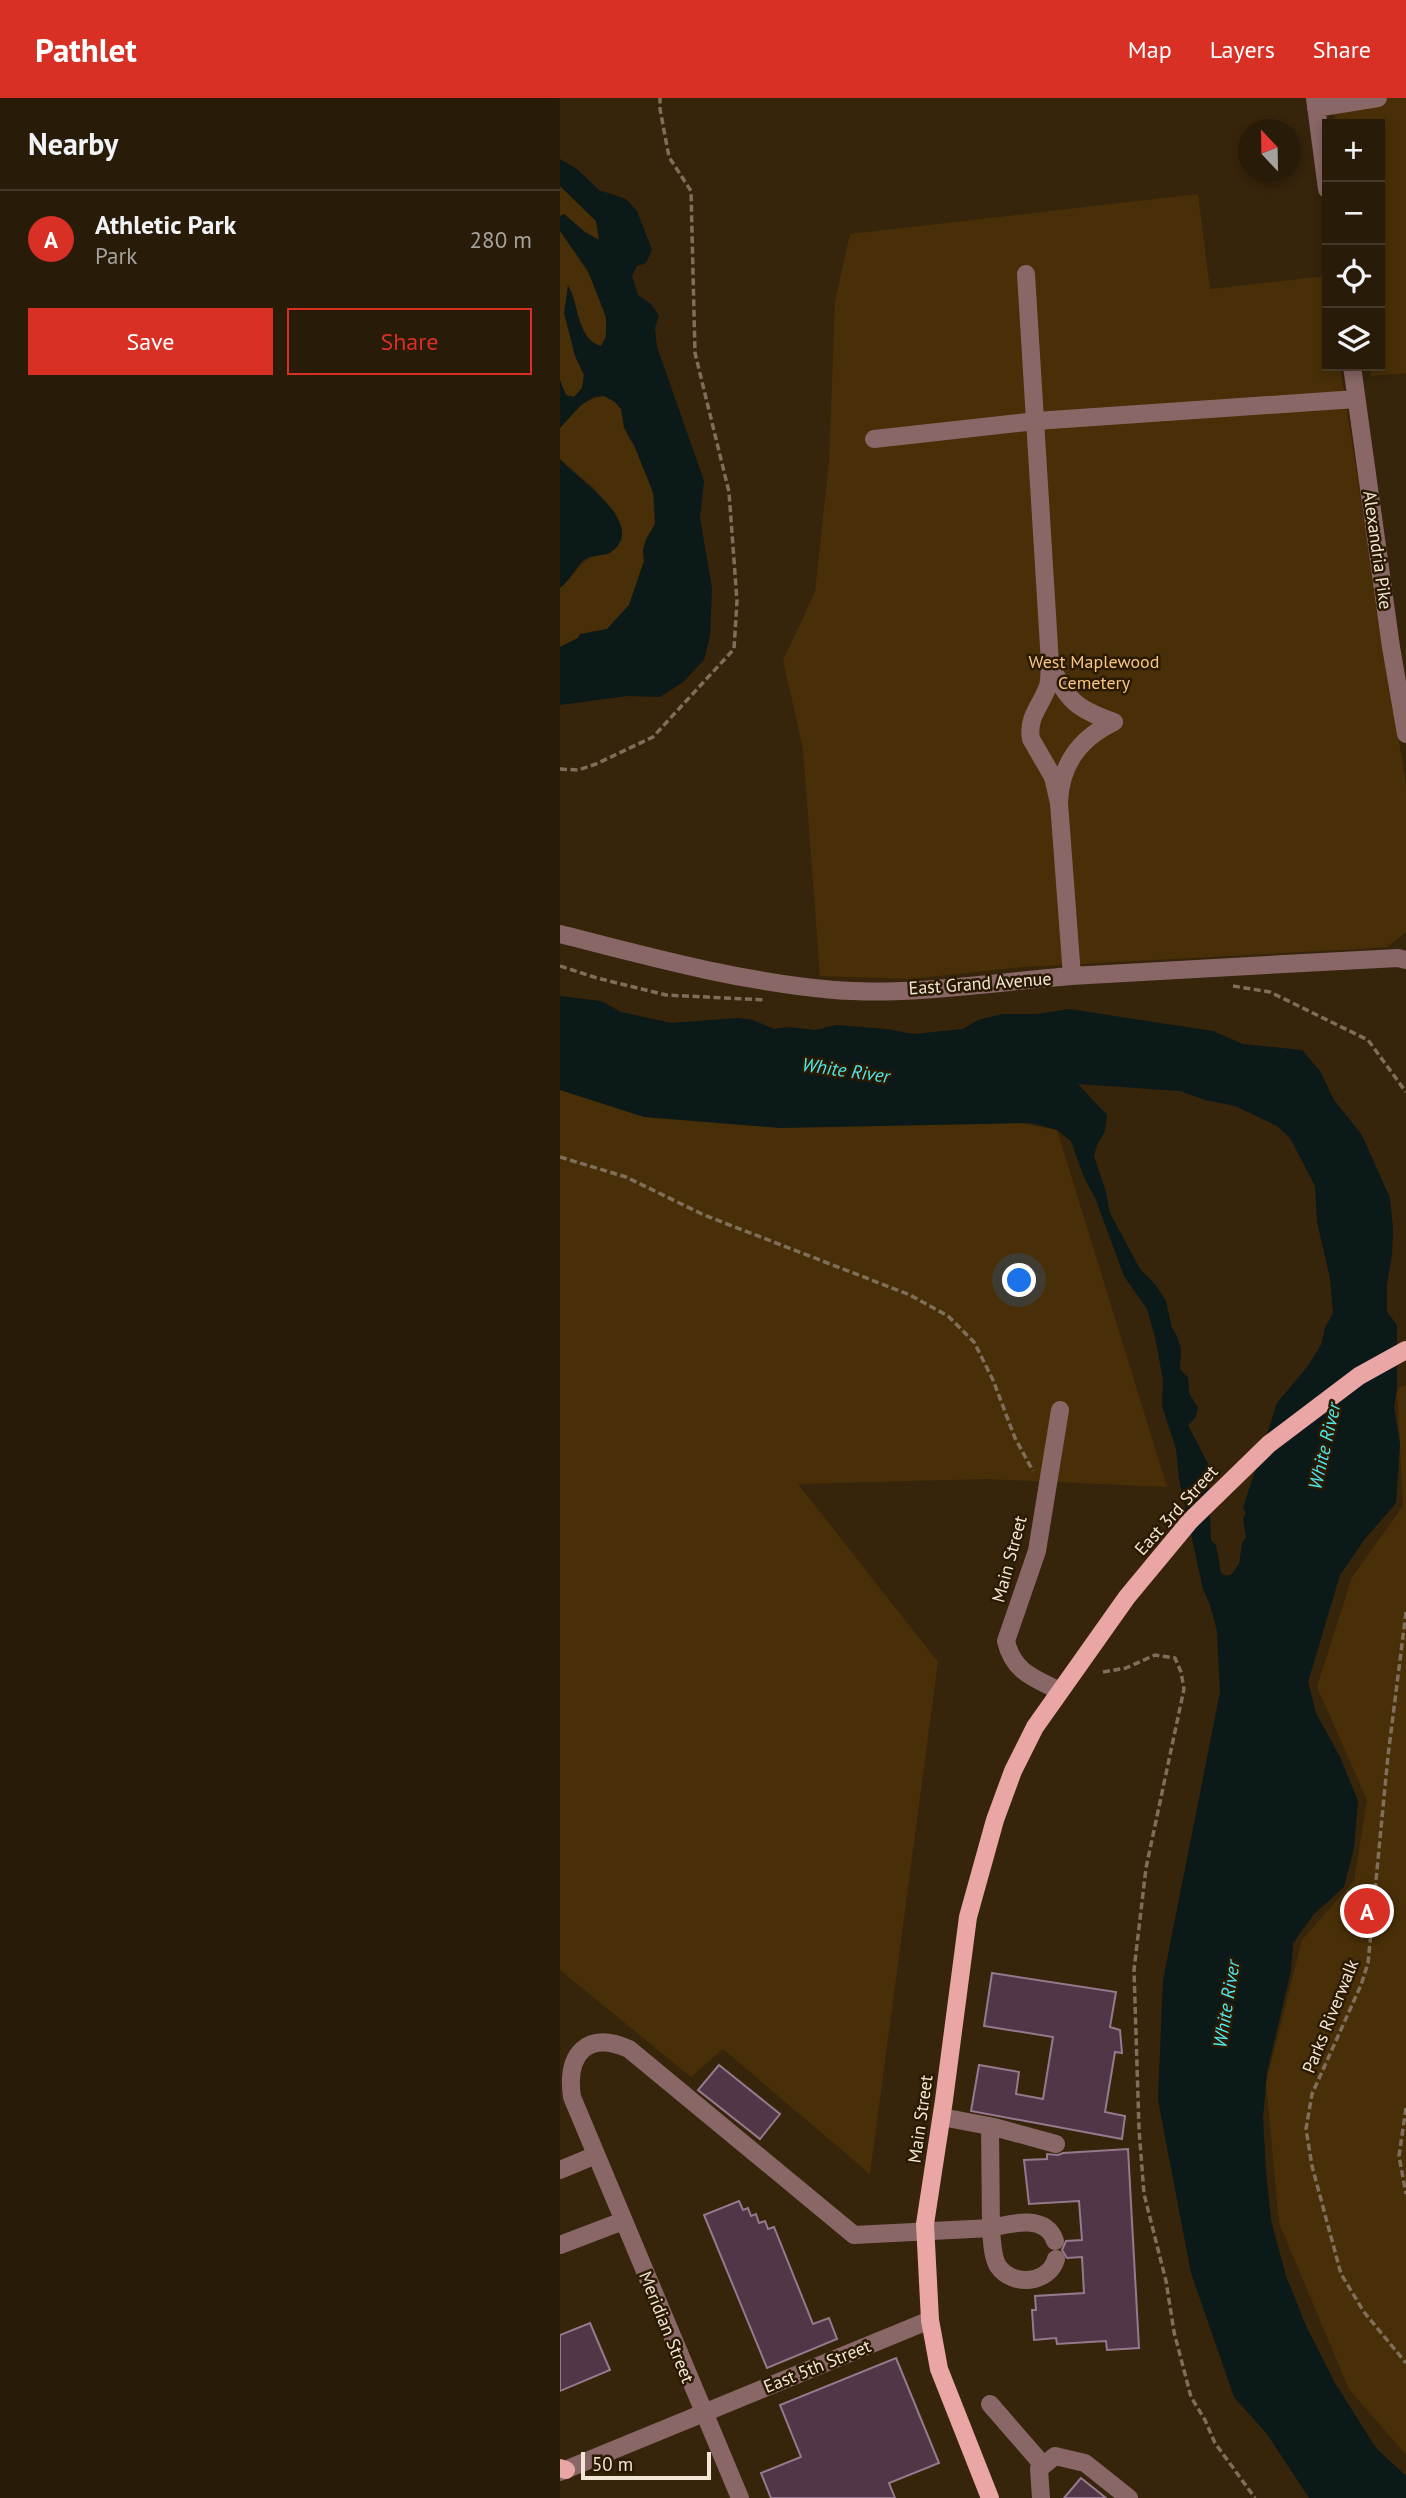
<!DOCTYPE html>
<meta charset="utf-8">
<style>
body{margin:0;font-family:"PT Sans",sans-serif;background:#302412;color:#f1f3f6}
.controls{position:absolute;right:21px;top:21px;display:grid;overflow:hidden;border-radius:0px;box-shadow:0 4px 10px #0003}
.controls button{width:63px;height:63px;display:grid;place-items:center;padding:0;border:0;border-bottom:2px solid #443929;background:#281b08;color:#f1f3f6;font:35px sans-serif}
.compass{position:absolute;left:678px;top:21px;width:63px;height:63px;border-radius:50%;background:#281b08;box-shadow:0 4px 10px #0003;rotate:338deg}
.scale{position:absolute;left:21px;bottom:18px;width:130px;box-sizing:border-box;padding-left:7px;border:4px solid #f2e6d7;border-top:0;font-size:19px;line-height:24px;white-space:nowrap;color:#f2e6d7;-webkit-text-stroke:5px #2b1a02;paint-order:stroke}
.you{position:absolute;left:460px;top:1183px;width:24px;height:24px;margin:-18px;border:5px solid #fff;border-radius:50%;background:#1a73e8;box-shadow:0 0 0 10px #1a73e833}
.badge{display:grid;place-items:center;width:46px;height:46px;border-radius:50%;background:#d93025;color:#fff;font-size:23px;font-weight:700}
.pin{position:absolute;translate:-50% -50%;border:4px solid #fff;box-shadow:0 2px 7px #0006}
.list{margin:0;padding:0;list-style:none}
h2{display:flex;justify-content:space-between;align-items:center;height:91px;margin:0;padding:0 28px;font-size:30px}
h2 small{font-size:23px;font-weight:400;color:#a5a19c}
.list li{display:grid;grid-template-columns:46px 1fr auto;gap:21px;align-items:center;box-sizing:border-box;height:98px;padding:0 28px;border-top:2px solid #443929}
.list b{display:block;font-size:26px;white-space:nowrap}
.list p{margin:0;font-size:23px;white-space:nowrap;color:#a5a19c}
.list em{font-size:23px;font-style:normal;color:#a5a19c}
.actions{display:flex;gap:14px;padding:21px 28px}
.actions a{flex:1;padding:16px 0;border:2px solid #d93025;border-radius:0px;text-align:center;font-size:24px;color:#d93025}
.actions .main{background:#d93025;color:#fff}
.icon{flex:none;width:38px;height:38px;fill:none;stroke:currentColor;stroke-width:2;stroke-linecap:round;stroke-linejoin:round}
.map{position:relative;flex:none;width:846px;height:2400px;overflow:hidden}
header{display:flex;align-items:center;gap:42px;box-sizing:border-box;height:98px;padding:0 35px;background:#d93025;color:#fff}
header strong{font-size:33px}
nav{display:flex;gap:38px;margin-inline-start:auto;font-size:24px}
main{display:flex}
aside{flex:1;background:#281b08}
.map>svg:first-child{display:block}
</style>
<header>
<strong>Pathlet</strong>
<nav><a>Map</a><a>Layers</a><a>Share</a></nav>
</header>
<main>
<aside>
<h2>Nearby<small></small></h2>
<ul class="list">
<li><span class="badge">A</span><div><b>Athletic Park</b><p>Park</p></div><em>280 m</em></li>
</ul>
<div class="actions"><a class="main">Save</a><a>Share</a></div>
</aside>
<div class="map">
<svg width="846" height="2400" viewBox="0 0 846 2400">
<rect width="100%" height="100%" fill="#36240b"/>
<path fill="#482f07" d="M772,0H846V275L811,278L810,268H820V26H776Z
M0,88L36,123L40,142L25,134L4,116L0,118Z
M638,96L650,191L766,178L767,268H780L846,687V834L827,849L799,851L463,869L350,881L260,878L243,651L223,562L255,494L269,364L275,203L290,136Z
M0,133C19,160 61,215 41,248C20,242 17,212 12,194L15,258L24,277L22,290L14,299L6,298L0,282Z
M44,298L55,304L61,311L69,341L74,347L92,389L95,426L83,452L84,463L69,507L47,531L20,536L18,540L0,549V490C23,471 16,460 50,455L56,416L33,389L0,361V330C11,315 24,300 44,298Z
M0,941L497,1032L607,1389L427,1381L238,1386L378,1564L310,2076L163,1951L131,1979L0,1872Z
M846,1287V2357L789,2291L719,2125L706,1985L742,1842L794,1783L807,1702L757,1589L792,1479L843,1408L837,1291Z"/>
<path fill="#0b1919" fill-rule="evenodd" d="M0,61L17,71L39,92L66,101L77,113L92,152L86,165L77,168L72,178L78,197L91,206L99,218L95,230L97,249L144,383L140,420L152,490L150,538L144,562L123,584L100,599L67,598L0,607V549L18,540L20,536L47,531L69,507L84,463L83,452L86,441L95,426L94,397L74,347L64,330L61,311L55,304L44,298L34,299L21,307L0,330V282L6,297L14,299L22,290L24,277L15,258L4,215L8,187C19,206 17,242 41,248L46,240V219L28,173L0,133V118L4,116L25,134L39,142L36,123L0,88Z
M0,361C15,380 90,426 51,454C45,459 33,456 25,461C16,469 10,482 0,490Z
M0,898L41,903L61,914L111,925L178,920L193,922L214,931L229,929L255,932L276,927L327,931L354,936L403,931L418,922L442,916H477L509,911L653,933L683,946L742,952L760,973L774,1002L802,1037L830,1100L833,1130L832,1157L827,1186V1214L837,1227V1291L834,1309L840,1346L836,1405L804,1442L780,1477L748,1584L756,1615L780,1659L798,1703L794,1750L784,1789L754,1816L733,1845L731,1873L707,1974L703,2020L706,2074L711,2122L726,2178L747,2230L775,2285L816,2350L846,2378V2400H749L707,2336L674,2299L631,2175L598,2002L603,1882L660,1594L657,1533L650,1507L643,1491L619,1381L616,1351L602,1308L603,1282L595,1239L587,1211L564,1178L536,1102L523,1077L511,1043L497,1032L471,1025L220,1030L84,1019L0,992ZM518,986L620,993L645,1002L675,1008L717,1028L730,1040L755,1088L757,1124L770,1180L773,1215L765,1230L761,1247L748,1268L717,1305L683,1410L686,1414L683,1422L686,1439L682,1446L679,1466L672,1476L666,1478L661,1475L656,1447L651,1442L648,1366L628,1327L635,1320L638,1310L629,1295L628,1279L620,1271L621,1251L617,1238L612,1230L606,1203L595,1186L580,1171L550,1115L546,1094L534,1058L537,1047L545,1033L547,1017Z"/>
<path fill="#503647" stroke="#97798d" stroke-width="2" d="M432,1875L556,1894L550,1929L560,1932L562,1955L555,1954L545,2014L565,2018L562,2041L411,2013L419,1967L459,1974L456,1996L483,2001L493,1939L424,1928Z
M159,1967L220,2016L200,2041L138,1992Z
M568,2051L579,2250L547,2252L546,2243L497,2246L496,2240L474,2242L472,2212H476L475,2198L524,2195L522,2159L507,2160L502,2152L506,2143L522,2142L519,2103L469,2106L464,2062L487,2061V2056L498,2057L503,2055Z
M179,2103L183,2112L188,2110L191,2118L196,2116L199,2125L205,2123L208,2131L214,2129L253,2226L269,2220L277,2241L207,2270L144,2117Z
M30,2225L50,2272L0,2293V2237Z
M336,2260L379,2365L329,2385L335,2400H211L201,2375L241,2359L220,2307Z
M521,2380L546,2400H504Z"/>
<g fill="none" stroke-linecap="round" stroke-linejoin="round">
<path stroke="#7f6f5a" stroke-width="3.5" stroke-dasharray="7 3.5" stroke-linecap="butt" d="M0,671L18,672L36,666L93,639L174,551L177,503L169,394L135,255L131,93L109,59L100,11V0
M0,868L37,880L106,897L205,902
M673,888L710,894L808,942L846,994
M0,1059L66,1079L144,1117L350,1197L388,1218L414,1244L433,1282L455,1340L473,1373
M846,1514L828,1658L808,1865L801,1887L752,1996L746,2031L752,2068L781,2176L804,2214L846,2265
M543,1574L566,1570L595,1557L615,1560L621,1574L624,1591L586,1770L574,1872L579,2031L584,2096L606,2183L614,2234L631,2299L645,2322L655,2345L695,2400
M846,2010L839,2058L846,2096"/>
<path stroke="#886766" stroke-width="18" d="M755,0L767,91
M756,10L818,0
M466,176L490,565C489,572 490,581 488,588C481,608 467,619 471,641L493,679L499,705C500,667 520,640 554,624
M792,268L831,549L846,636
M314,341L476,323L796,301
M490,566C508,603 516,611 554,624
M499,705L512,878
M0,836C90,859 181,884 274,892C349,898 436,884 511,878C620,871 729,866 838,860L846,862
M500,1312L477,1453L446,1543C453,1574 474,1580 500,1593
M382,2019L434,2029L496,2046
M0,2072L36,2057
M495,2143C486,2116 452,2125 431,2130C432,2142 432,2158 438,2168C452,2189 489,2186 496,2161
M0,2147L63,2123
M430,2306L483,2367
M0,2374L370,2222
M180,2400L12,1999C6,1957 26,1932 69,1951L294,2137L431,2130L430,2028
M481,2400L479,2371L495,2358L525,2365L569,2400"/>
<path stroke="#eaa5a5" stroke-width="18" d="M0,2370L6,2372
M430,2400L379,2271L370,2222L365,2126L384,2002L408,1819L435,1722L453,1673L475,1629L567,1499L630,1423L709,1346L799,1278L846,1252"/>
</g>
<g text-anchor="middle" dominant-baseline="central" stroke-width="5" stroke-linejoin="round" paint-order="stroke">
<g font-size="18" fill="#f2e6d7" stroke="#2b1a02">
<text transform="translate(818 452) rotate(82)">Alexandria Pike</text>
<text transform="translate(420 885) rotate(-4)">East Grand Avenue</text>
<text transform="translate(616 1412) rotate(-48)">East 3rd Street</text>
<text transform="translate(449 1461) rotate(-75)">Main Street</text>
<text transform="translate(770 1918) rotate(-68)">Parks Riverwalk</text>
<text transform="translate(360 2021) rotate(-82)">Main Street</text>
<text transform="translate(107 2229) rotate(68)">Meridian Street</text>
<text transform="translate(257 2268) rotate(-22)">East 5th Street</text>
</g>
<g font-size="18" fill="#f8c583" stroke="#2b1a02">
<text x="534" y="563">West Maplewood<tspan x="534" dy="21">Cemetery</tspan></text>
</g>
<g font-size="19" font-style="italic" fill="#4ee9f0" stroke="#2b1a02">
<text transform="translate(286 972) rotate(8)">White River</text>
<text transform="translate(764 1348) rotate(-77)">White River</text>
<text transform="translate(666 1906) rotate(-81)">White River</text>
</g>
</g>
</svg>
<div class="controls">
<button>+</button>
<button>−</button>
<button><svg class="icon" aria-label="locate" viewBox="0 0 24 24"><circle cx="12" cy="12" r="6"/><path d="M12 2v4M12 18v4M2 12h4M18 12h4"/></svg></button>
<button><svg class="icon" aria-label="layers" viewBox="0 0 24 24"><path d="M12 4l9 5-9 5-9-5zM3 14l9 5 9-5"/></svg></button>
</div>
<svg class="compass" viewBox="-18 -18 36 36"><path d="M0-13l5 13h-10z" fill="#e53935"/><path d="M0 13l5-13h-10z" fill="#a5a19c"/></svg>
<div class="scale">50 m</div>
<div class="you"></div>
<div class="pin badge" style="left:807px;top:1813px">A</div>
</div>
</main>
